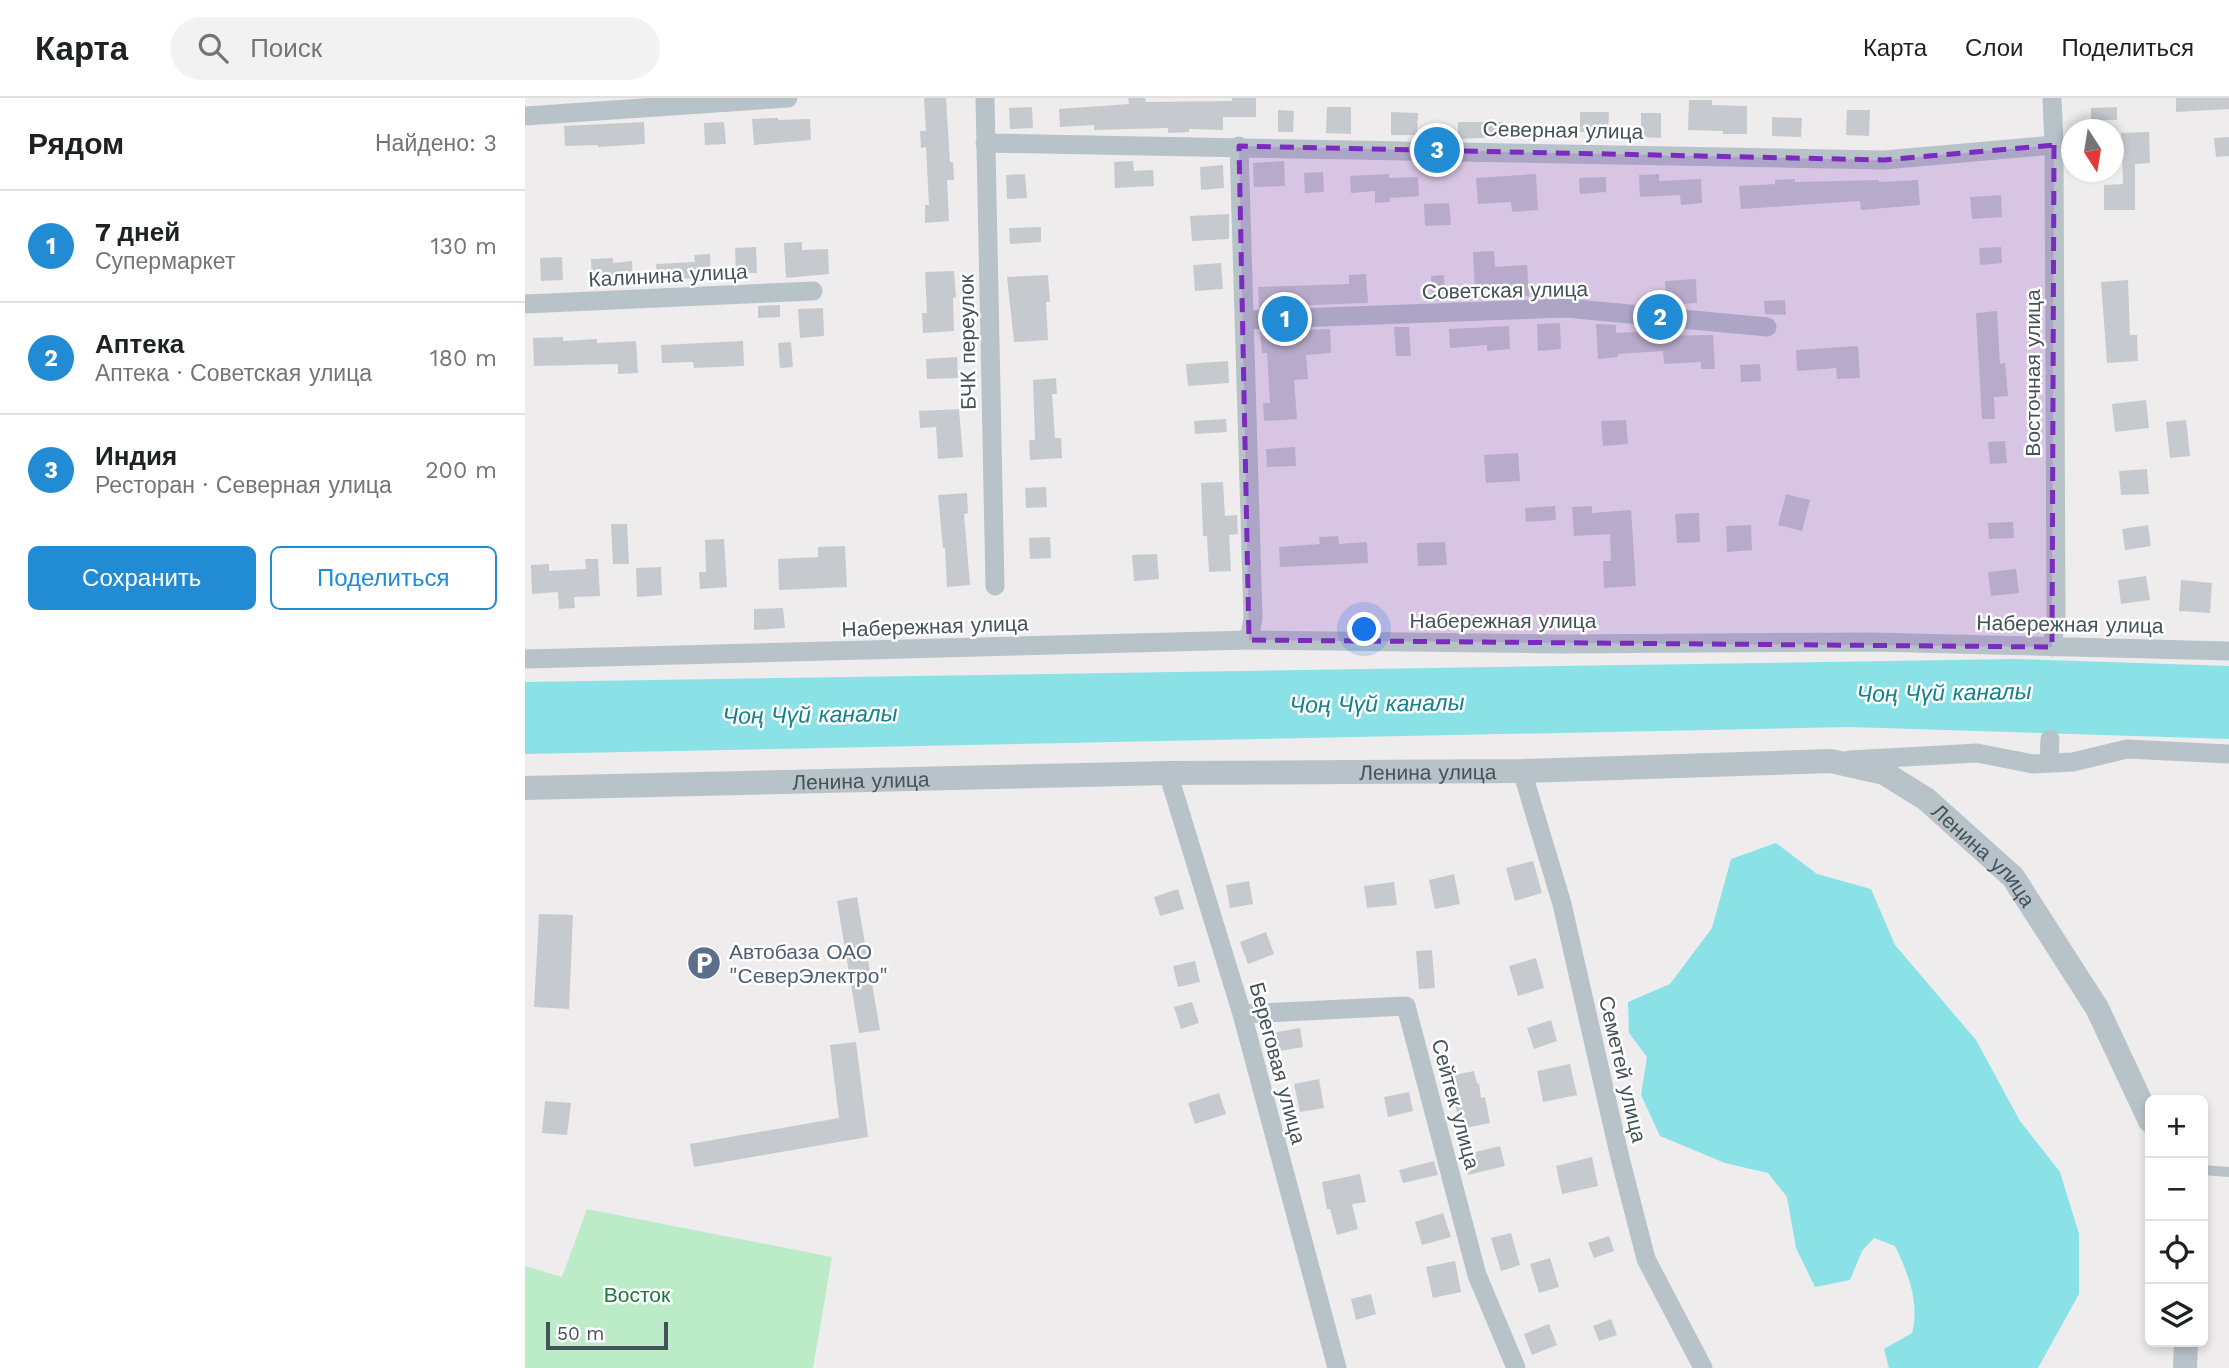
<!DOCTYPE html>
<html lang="ru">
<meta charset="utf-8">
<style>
body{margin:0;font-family:"Work Sans",sans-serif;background:#f2f2f2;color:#202124}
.controls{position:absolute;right:21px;bottom:21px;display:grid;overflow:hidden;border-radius:10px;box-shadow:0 4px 10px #0003}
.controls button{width:63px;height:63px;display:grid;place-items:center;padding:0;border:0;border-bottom:2px solid #e0e0e0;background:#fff;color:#202124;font:35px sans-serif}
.compass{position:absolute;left:1536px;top:21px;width:63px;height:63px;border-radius:50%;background:#fff;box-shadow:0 4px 10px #0003;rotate:168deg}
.scale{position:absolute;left:21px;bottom:18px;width:122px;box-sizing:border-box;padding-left:7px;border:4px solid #455259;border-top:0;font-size:19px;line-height:24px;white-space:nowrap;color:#455259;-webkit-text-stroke:5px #fff;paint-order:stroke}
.you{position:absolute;left:840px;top:532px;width:24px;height:24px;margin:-18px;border:5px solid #fff;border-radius:50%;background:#1a73e8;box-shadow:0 0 0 10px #1a73e833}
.badge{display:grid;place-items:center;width:46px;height:46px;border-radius:50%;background:#218bd4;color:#fff;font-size:23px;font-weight:700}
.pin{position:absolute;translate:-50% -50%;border:4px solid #fff;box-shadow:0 2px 7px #0006}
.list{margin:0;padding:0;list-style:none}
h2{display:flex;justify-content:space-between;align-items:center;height:91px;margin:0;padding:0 28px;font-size:30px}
h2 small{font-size:23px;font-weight:400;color:#757577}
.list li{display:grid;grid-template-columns:46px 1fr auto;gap:21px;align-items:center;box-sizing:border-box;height:112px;padding:0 28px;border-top:2px solid #e0e0e0}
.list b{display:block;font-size:26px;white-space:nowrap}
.list p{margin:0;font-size:23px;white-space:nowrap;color:#757577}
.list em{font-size:23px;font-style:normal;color:#757577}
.actions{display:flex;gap:14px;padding:21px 28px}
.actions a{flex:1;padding:16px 0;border:2px solid #218bd4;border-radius:10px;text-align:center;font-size:24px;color:#218bd4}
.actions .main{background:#218bd4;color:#fff}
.icon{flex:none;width:38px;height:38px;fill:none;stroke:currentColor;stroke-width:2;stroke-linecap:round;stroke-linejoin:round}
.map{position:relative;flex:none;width:1704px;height:1270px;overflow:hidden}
header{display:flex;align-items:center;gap:42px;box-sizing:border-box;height:98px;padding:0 35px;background:#fff;border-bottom:2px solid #e0e0e0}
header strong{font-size:33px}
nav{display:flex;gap:38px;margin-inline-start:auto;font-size:24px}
.search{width:490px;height:63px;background:#f2f2f2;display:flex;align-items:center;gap:18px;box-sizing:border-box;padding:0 24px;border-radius:38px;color:#757577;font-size:26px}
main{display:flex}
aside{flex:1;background:#fff}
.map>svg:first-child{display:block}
</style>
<header>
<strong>Карта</strong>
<div class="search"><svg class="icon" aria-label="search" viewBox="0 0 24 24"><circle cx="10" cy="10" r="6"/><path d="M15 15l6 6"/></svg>Поиск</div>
<nav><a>Карта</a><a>Слои</a><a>Поделиться</a></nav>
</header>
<main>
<aside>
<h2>Рядом<small>Найдено: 3</small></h2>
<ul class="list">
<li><span class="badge">1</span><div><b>7 дней</b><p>Супермаркет</p></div><em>130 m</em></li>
<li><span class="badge">2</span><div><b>Аптека</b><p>Аптека · Советская улица</p></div><em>180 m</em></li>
<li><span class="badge">3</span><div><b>Индия</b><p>Ресторан · Северная улица</p></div><em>200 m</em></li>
</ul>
<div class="actions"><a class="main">Сохранить</a><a>Поделиться</a></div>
</aside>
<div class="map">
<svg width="1704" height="1270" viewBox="0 0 1704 1270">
<rect width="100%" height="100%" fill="#efeced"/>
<path fill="#bbecc7" d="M62,1111L307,1159L288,1270H0V1168L37,1179Z"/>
<path fill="#8ae2e7" d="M1490,561L1704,568V641L1325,629L0,656V584Z
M1251,745L1292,776L1346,791L1370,847L1451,942L1495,1023L1535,1074L1554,1136V1196L1513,1270H1364L1359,1251L1387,1235C1395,1205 1383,1175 1370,1148L1349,1140L1337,1153L1325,1182L1290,1189L1271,1150L1262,1099L1243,1075L1200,1065L1135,1038L1116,997L1122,959L1104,935L1103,904L1145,886L1187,830L1206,761Z"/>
<path fill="#c6cacf" d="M399,0H421L425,64H428L429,82H422L424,123L400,125V107H404L401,49L396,50L395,33H401Z
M603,0H620L621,4L707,3V0H731V19H698V32L664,31V34L643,35V30L569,32V27L535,29L534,11L604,6Z
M1651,0H1704V11L1651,14Z
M1164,2H1187V7L1222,8V36H1198V33L1163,32Z
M507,9L508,30L485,31L484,10Z
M802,9H826V36L801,35Z
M1592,9V22H1566V10Z
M753,12L769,13L768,34H753Z
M1322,12H1345L1344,38L1321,37Z
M866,14L893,15L892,37H866Z
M1055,14H1084L1083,34H1055Z
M1116,15H1136V40L1116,39Z
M1247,19L1277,20L1276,39L1247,38Z
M253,20V22L285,21L286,42L229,47L227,21Z
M119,24L120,46L73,49V47L40,48L39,28Z
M199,24L201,46L180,47L179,25Z
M933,24H977V39L933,41Z
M1624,34L1625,65L1610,66V112H1579V87L1598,86L1596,35Z
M1704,39V58L1691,59L1689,40Z
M608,63L609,73L628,72L629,88L590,90L589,64Z
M759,63L760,88L729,89L728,65Z
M698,67L699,90L676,92L675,69Z
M798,74L799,94L780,95L779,75Z
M500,76L502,100L482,101L481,77Z
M864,76V80L893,79L894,98L865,100V104L850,105V93L826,95L825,78Z
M1011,76L1013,112L987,114L986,104L953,106L951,80Z
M1134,76V83L1176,81L1177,105L1156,107L1155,97L1115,99L1114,77Z
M1081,79V94L1055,96L1054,80Z
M1270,81V84L1354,82V84L1393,82L1395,107L1336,112L1335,103L1216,111L1214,88L1250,86V82Z
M1476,97L1477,119L1447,121L1445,99Z
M924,105L926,127L900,128L899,106Z
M704,116V141L667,143L665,118Z
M516,129V144L485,146L484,130Z
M277,144V152L303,151L304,176L261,180L259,145Z
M231,149L232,175H211L210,150Z
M1476,149L1477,165L1455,167L1454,150Z
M969,153L970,169L1002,167L1004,198L982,199L981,193L950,194L948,154Z
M185,156L186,180L132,181L131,166L170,164L169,157Z
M37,159L38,182L16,183L15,160Z
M88,160V165L107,163L108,182L67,184L66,161Z
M696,165L698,191L670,193L668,167Z
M429,173L431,199L428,200L429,233L398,235L397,215H402L400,174Z
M841,176L843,205L734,209L733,189L824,186V177Z
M523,177L525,204H521L523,242L489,244L482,179Z
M919,177L920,202L907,203L906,178Z
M1171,181L1172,205L1141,207L1140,183Z
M1603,182L1605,237H1612L1613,263L1582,265L1576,184Z
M1260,202L1261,217L1240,216L1239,203Z
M255,207V219L233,220V208Z
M298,210L299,238L275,240L273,211Z
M1472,213L1475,266L1480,265L1483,298L1469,299L1470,321H1457L1451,215Z
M1035,225L1036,251L1013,253L1012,226Z
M1071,226L1091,227V235L1125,233L1126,238L1188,237L1190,271H1176V264L1139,266L1138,253L1093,256V259L1073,261Z
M984,228L985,251L962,253V247L925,250L924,231Z
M869,229H884L886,258H871Z
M805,231L806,255L781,257L783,281L769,282L772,321L739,323L738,305H745L742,255H737L735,234Z
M38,239V243L72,241V245L111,243L113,275L93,276V266L9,268L8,240Z
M218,243L219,268L169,270L168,264L137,265L136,247Z
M266,244L268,269L255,270L253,245Z
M1333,248L1335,280L1312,281L1311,270L1272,273L1271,252Z
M432,259L433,280L402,281L401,261Z
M703,263L704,285L663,288L661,266Z
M1235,266L1236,283L1216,284L1215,267Z
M531,280L532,296H527L530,340H536L537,360L505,362L504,342H510L508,282Z
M1621,302L1624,330L1590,334L1587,306Z
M434,311L438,359L413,361L411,329L395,330L394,313Z
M701,321L702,334L670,336L669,323Z
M1101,322L1103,346L1078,348L1076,323Z
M1661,322L1665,358L1645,360L1641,324Z
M1480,343L1482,365L1465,366L1463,344Z
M770,349L771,368L742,369L741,351Z
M993,355L995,383L961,385L959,357Z
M1622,371L1624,396L1596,397L1594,373Z
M698,384L700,418L712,417L713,436L704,437L706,473L684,474L682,438H678L676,385Z
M521,389L522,409L501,410L500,390Z
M442,395L443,415L439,416L445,487L422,489L420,450H418L413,397Z
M1261,396L1285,402L1277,433L1253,427Z
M1030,408L1031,422L1001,424L1000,410Z
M1067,408V415L1106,412L1111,488L1079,490L1078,463H1086L1085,436L1049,438L1047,409Z
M1174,415L1175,444L1152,445L1150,416Z
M1488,424L1489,440L1464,441L1463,425Z
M86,426H102L104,466H88Z
M1226,427L1227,452L1202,454L1201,428Z
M1623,427L1626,448L1600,452L1597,431Z
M813,438L814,446L842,444L843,465L755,469L754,449L795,446L794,439Z
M525,439L526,460L505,461L504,440Z
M199,441L202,489L175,491L174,474H181L180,442Z
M920,444L922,467L893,468L892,445Z
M320,448L322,489L254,492L253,461L293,459V449Z
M632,456L634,481L609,483L607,457Z
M60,461H73L75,498L49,499L50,510L34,511L33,494L7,496L6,467L24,466V473L61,471Z
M136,469L137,497L112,499L111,470Z
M1491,471L1494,495L1466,498L1463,474Z
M1621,478L1625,502L1596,506L1593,482Z
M1656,482L1687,485L1685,515L1654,513Z
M258,510L260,530L229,532V511Z
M1008,763L1017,795L990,803L981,770Z
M929,776L935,806L910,811L904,782Z
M724,783L728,806L705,810L701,787Z
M869,784L872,807L842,810L839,788Z
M653,791L659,811L635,818L629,799Z
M332,799L355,932L334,935L312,803Z
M14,816L48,817L44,911L9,909Z
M741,834L749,856L723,866L715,844Z
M907,852L910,890L894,891L891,853Z
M1011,860L1019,890L993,898L984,868Z
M670,863L675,884L653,889L648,868Z
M667,904L674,925L656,931L649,909Z
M1026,922L1032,943L1009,951L1002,930Z
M775,930L778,949L749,954L746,935Z
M331,944L343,1039L169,1069L165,1046L314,1020L305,947Z
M1045,966L1052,997L1018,1004L1012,973Z
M949,973L952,986L954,985L956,1000L960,999L965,1025L935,1031L925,978Z
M794,981L799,1010L775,1014L769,986Z
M884,994L888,1013L863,1019L859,999Z
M694,995L701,1016L670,1026L663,1005Z
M20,1003L46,1005L42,1037L17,1035Z
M975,1048L980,1068L943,1077L938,1057Z
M1067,1059L1073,1088L1037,1096L1031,1068Z
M909,1063L913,1077L878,1085L874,1072Z
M835,1076L841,1104L827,1106L833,1131L812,1137L805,1111H802L797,1084Z
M918,1115L926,1139L897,1147L890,1124Z
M986,1135L995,1167L976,1173L966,1140Z
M1084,1138L1089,1153L1069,1160L1063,1145Z
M1025,1160L1034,1189L1014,1195L1005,1166Z
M930,1163L936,1194L908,1200L901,1169Z
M846,1196L851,1216L831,1222L826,1201Z
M1086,1221L1092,1237L1074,1243L1068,1228Z
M1024,1226L1032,1247L1007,1257L999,1236Z"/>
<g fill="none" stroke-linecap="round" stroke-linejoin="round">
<path stroke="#b8c3c9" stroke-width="10" d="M1678,1072L1704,1074"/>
<path stroke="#b8c3c9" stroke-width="19" d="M460,0L470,488
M1527,0L1529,47L1531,521L1527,549
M0,18L263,0
M460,45L1359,62L1529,47
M714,48L728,520L724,542
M0,206L288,193
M719,222L1041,210L1242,229
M0,561L724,542L1036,546L1347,544L1704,553
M1324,662L1452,655L1508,666L1548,664L1602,651L1704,656
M1524,665L1525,641
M997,673L1037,806L1095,1060L1121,1161L1178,1270
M643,675L717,916L812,1270
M717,916L881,908L952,1177L991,1270"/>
<g stroke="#b8c3c9" stroke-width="24">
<path id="s1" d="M0,690L643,675L997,673L1306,663L1359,675L1401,701L1488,779L1572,910L1625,1023"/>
<path d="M1660,1270L1661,1244"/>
</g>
</g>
<path fill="#7b2cbf" fill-opacity="0.2" stroke="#7b2cbf" stroke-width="5" stroke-dasharray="14 9" stroke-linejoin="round" d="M1529,47L1527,549L724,542L714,48L1359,62Z"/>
<defs>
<g id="parking-disc" transform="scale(1.75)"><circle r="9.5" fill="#5c6f8a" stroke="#fff"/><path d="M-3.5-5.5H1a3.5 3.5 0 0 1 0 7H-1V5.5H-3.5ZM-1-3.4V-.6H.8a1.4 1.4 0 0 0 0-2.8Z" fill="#fff"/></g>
</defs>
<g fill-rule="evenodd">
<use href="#parking-disc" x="179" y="865"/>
</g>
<g text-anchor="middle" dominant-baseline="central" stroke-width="5" stroke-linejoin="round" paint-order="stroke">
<g font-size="21" fill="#455259" stroke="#fff">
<text transform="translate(1038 32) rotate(1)">Северная улица</text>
<text transform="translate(143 177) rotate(-3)">Калинина улица</text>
<text transform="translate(980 192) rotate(-1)">Советская улица</text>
<text transform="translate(442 244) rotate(-91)">БЧК переулок</text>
<text transform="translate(1507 275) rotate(-90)">Восточная улица</text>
<text x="978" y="522">Набережная улица</text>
<text transform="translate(1545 526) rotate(1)">Набережная улица</text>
<text transform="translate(410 528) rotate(-2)">Набережная улица</text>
<text stroke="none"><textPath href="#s1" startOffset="903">Ленина улица</textPath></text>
<text stroke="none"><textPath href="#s1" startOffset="336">Ленина улица</textPath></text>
<text stroke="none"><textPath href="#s1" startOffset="1491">Ленина улица</textPath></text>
<text transform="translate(753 965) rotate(75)">Береговая улица</text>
<text transform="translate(1098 971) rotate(77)">Семетей улица</text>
<text transform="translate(931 1006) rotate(75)">Сейтек улица</text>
</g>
<g font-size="21" fill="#4e5e75" stroke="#fff" text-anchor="start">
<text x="204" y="853">Автобаза ОАО<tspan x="204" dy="24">"СеверЭлектро"</tspan></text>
</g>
<g font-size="21" fill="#1a763a" stroke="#fff">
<text x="112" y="1196">Восток</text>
</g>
<g font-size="23" font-style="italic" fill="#12838a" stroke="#fff">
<text transform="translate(1419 595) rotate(-1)">Чоң Чүй каналы</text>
<text transform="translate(852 606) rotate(-1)">Чоң Чүй каналы</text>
<text transform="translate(285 617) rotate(-1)">Чоң Чүй каналы</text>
</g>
</g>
</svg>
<div class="controls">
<button>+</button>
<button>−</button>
<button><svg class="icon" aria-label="locate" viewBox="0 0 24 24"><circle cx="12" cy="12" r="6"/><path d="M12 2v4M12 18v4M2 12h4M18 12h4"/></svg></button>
<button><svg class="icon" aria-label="layers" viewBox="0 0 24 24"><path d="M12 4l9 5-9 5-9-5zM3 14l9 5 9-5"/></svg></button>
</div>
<svg class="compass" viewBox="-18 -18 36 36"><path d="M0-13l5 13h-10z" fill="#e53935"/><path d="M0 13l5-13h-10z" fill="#757577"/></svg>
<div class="scale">50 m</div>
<div class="you"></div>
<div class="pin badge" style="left:760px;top:221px">1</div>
<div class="pin badge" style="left:1135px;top:219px">2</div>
<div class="pin badge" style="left:912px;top:52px">3</div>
</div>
</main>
